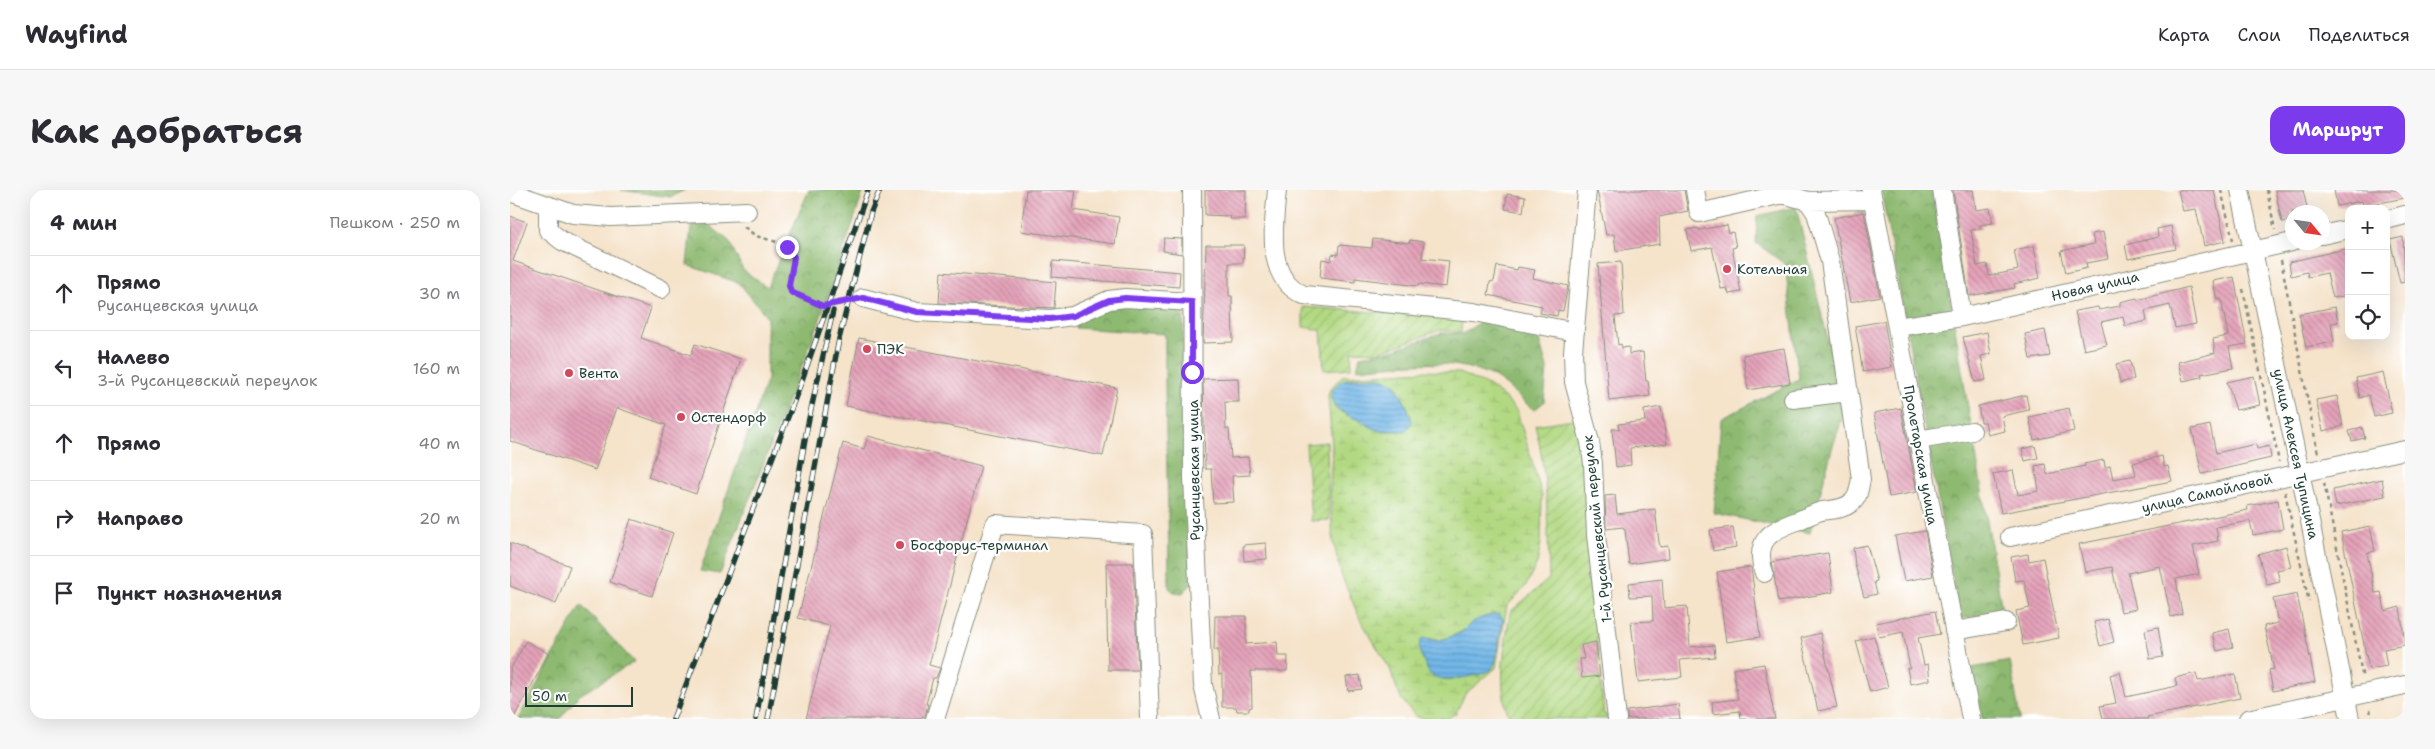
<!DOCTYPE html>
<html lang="ru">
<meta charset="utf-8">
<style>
body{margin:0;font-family:"Shantell Sans",sans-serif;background:#f7f7f7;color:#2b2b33}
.controls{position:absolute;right:15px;top:15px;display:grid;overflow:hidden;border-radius:10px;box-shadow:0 5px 20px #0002}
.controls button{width:45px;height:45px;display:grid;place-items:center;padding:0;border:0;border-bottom:1px solid #e1e1e2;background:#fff;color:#2b2b33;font:25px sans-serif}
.compass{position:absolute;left:1775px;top:15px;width:45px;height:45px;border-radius:50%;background:#fff;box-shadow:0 5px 20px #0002;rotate:119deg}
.scale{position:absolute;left:15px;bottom:12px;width:108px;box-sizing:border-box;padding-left:5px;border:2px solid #1f3d34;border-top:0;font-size:14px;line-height:18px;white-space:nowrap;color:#1f3d34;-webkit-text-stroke:4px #fff;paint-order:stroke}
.stop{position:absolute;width:15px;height:15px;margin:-11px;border:4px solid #7c3aed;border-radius:50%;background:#fff}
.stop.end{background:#7c3aed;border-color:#fff;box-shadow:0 1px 5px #0008}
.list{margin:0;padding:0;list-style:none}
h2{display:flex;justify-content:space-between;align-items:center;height:65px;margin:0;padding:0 20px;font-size:21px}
h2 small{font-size:16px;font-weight:400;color:#7c7c81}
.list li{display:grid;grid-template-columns:32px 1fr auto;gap:15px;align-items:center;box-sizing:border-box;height:75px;padding:0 20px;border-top:1px solid #e1e1e2}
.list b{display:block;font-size:19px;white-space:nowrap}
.list p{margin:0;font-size:16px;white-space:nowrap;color:#7c7c81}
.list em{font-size:16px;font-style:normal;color:#7c7c81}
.icon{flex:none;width:28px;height:28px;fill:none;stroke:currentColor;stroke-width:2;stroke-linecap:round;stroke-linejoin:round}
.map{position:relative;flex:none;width:1895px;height:529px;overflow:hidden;border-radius:15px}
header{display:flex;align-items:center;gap:30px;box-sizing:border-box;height:70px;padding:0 25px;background:#fff;border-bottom:1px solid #e1e1e2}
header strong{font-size:24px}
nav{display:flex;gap:28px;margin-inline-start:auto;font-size:18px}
.intro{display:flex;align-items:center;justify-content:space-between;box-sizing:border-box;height:120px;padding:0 30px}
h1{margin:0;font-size:35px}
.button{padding:12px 22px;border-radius:15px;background:#7c3aed;color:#fff;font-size:18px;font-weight:700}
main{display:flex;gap:30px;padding:0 30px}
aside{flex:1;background:#fff;border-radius:15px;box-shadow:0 5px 20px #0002}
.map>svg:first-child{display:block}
</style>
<header>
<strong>Wayfind</strong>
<nav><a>Карта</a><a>Слои</a><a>Поделиться</a></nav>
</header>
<div class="intro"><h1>Как добраться</h1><a class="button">Маршрут</a></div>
<main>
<aside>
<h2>4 мин<small>Пешком · 250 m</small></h2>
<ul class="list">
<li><svg class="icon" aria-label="ahead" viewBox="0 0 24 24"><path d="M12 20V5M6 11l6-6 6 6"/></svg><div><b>Прямо</b><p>Русанцевская улица</p></div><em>30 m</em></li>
<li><svg class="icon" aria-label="left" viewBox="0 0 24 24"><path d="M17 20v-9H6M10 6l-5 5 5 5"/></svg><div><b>Налево</b><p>3-й Русанцевский переулок</p></div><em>160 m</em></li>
<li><svg class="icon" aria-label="ahead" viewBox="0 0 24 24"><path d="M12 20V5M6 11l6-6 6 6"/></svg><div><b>Прямо</b></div><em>40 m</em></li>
<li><svg class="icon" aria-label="right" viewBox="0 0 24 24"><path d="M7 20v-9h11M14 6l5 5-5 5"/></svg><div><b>Направо</b></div><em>20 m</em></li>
<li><svg class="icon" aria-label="arrive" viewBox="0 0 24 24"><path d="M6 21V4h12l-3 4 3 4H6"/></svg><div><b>Пункт назначения</b></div></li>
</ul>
</aside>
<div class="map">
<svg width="1895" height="529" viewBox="0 0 1895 529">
<defs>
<pattern id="forest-crowns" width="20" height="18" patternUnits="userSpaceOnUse" patternTransform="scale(1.25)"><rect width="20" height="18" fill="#8db970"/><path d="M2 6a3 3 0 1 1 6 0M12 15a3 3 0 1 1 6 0" fill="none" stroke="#73985d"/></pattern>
<pattern id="wetland-marsh" width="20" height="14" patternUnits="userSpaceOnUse" patternTransform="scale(1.25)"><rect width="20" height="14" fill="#b2d982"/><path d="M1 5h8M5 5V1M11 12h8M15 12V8" fill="none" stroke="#99bb71"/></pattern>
<pattern id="garden-furrows" width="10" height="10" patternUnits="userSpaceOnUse" patternTransform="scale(1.25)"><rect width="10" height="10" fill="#b2d982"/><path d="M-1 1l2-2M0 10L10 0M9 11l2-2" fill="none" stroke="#99bb71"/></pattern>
<pattern id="water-rules" width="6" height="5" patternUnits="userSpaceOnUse" patternTransform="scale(1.25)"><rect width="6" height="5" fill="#72b7e8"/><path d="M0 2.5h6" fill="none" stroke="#5d96bd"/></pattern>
<pattern id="building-back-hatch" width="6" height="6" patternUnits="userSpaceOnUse" patternTransform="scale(1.25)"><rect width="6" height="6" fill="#e5a2b9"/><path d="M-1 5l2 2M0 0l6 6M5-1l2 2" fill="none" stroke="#b98597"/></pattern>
</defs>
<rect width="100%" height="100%" fill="#fff"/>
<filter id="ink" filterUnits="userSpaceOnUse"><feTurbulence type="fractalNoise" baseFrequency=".02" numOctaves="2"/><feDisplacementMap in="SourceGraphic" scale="10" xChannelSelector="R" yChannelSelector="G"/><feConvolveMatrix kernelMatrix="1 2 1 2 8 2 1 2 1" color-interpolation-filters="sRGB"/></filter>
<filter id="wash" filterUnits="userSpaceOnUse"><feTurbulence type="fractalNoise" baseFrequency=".0096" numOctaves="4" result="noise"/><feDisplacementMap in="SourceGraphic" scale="20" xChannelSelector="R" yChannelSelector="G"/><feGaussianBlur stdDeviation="1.12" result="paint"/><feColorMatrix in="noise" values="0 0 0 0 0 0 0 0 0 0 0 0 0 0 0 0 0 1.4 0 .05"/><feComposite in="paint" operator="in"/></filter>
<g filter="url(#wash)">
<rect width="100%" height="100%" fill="#f5e3ca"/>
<path fill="url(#forest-crowns)" stroke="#567b52" d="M111,0H175L160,7Z
M299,0H354L309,132L210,384L190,381L257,189V127L229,93L177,75L181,36L195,32L219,51L233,80L257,97Z
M1371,0H1422L1492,421L1450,429Z
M1286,17L1328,192L1333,226L1322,259L1300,343L1204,323L1211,229L1289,189L1275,74L1246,53L1247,26Z
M603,113L674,116L672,178L681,395L673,403L664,402L659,398C659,313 654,228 655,144L566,138L569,127Z
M974,129L1027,143L1037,178L1034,212L1024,220C1010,209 995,191 978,184C937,167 890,175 847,179L850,166L880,161L931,143L953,144Z
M71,415L124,472L68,506L50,529H8Z
M1500,471L1510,529H1472L1462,478Z"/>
<path fill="url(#wetland-marsh)" stroke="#688b5b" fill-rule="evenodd" d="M916,181L949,183L979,196L994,207L1007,221L1032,305L1031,353L1027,374L1015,397L997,416L986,478L955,504L946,523L937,529H914L905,526L890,507L880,479L850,429L832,387L823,351L820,303L822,255L818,206L820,199L832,186ZM869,187L886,195C891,207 903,222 900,234C899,243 872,242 866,239C860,237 855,233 849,230C838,225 817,220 823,203C829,184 853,187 869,187ZM985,423L989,452L981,480L970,484L936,490L918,481L909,458L920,448C935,458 969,428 985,423Z"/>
<path fill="url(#garden-furrows)" stroke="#688b5b" d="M793,117L952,128L951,143L930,140L881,158L866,162L842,161L841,178L814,180L811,140L793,137Z
M1069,228C1081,327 1083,426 1094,525H1101V529H1000C986,497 995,456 1000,422L1039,389C1038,337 1038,286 1025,235Z
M817,252L819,330L801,331L796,254Z"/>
<path fill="url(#water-rules)" stroke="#487a8e" d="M869,187L884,193C890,203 901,222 902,232L895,241C892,241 871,240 868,240C861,238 854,232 847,229C828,222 808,207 833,190Z
M989,424L993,429L985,473L981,480C970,486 934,493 923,486C917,482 916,476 913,470C909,461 907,456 913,448L928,451L951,443L962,432L974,427Z"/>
<g id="blocks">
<path fill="url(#building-back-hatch)" d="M516,0H566L563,20L609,27L605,54L511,41Z
M695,0H736L735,29H719L720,26L695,25Z
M1087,0H1174L1178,21L1149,27L1150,54L1106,61L1104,44L1096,45Z
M1443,0H1463L1466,20L1480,18L1483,33L1470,35L1471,39L1461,40L1467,76L1477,74L1479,86L1508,80L1504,60L1524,56L1530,88L1504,94L1505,98L1459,106Z
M1668,0H1704L1715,51L1694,56L1686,19L1673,21Z
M1765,0H1793L1798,22H1782V30L1772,32Z
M1824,0H1895V8L1853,16L1852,11L1827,16Z
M997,4L1015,7L1013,22L995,19Z
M1354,22L1370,106L1340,112L1324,28Z
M0,26L17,32L3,71L141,118L131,148L181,165L185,154L231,169L186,304L138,287L156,235L107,218L85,280L0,251Z
M1217,35L1219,43L1223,42L1226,57L1222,58L1231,102L1219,104L1217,98L1211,99L1202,57L1181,61L1177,40L1188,38L1189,40Z
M1661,36L1666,59L1618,69L1615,55L1648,47L1647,39Z
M1593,42L1598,69L1576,73L1577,78L1556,83L1551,61L1584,54L1582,44Z
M1893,47L1895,92L1890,93L1880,50Z
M654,48L672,49V64L653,61Z
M863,49L899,53L900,50L914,52L912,68L939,71L936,97L909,94L908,96L845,88V92L810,88L812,69L821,71L822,64L828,65L829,55L862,58Z
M696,55H734L733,73H719V106H722L723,152L693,153Z
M1839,58V105L1823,108L1817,83L1798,87L1797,82L1781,86L1779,72Z
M543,71L670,82L669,97L542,87Z
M1111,72L1114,125L1105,126L1108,155L1111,154L1112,158L1119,157V164L1133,162L1136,191H1138L1140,206L1099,211L1088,74Z
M987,76L1007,80L1008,77L1025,80L1023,88L1058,96L1053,121L1048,120L1047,126L1030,123L1032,116L978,105L980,92L984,91Z
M431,82L546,92L544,118L429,113Z
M1724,87L1737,154L1719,157L1723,178L1691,184L1692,187L1673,191L1668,172L1705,163L1703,149L1718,146L1711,109L1707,110L1703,91Z
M1679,97L1686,134L1665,138L1660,115L1635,121L1637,131L1615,136L1613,127L1591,132L1597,155L1574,160L1565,121L1588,117L1589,120L1610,116V112L1627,108V110Z
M1825,117L1828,132L1821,133L1824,152L1796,157L1789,124Z
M1374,131L1382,177L1353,182L1345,136Z
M1535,140L1540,166L1520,169L1515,144Z
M1477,142L1481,164L1471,166L1476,190L1465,192L1453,147Z
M349,148L607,198L593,266L336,216Z
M1274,158L1280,193L1238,200L1233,165Z
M1620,171L1624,189L1610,193L1606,174Z
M1873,182L1882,223L1864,227L1859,205L1850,208L1846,188Z
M1744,186L1750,215L1726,220L1717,192Z
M728,188L729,212H715L716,239H719L721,268L738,267L740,285L722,286L724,312L703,313L701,279H695L693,189Z
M1516,205L1519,220L1492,226L1495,241L1478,245L1475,232H1471L1468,216Z
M1827,206L1833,236L1813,241L1806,210Z
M1151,217L1157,254L1120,258L1121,275L1106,277L1102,239H1109L1108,234L1135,231L1134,220Z
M1391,218L1407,302L1379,307L1364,223Z
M1559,218L1564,241L1524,250L1519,227Z
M1700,235L1706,263L1746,254L1747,259L1759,256L1761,268L1692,284L1682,239Z
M1852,237L1855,248L1842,251L1839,241Z
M358,246L471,276L419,475L430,478L426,488H423L416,514H418L415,527L412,526V529H296L320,436L288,428L333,253L354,259Z
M1525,256L1528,268L1515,271L1512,259Z
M1652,266L1654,277L1658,276L1662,291L1491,323L1483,284L1503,280L1508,305L1529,301L1525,276L1535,274L1537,284L1575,276L1574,274L1594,270L1595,277L1600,276L1603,289L1626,285L1623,273Z
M1872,289L1875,306L1826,316L1823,300Z
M1105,305L1107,324L1145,319L1149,352L1150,357L1158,356L1159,368L1119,374L1115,340L1113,337L1096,339L1095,306Z
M1768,310L1773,339L1743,345L1740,331L1706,337L1708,351L1683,356L1689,384L1666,389L1672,424L1661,427L1650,376L1618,383L1626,419L1611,422L1602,377L1575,382L1569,354L1738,320L1737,316Z
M121,329L163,343L142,406L100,392Z
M1860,336L1865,361L1857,363L1865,403L1871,402L1875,421L1890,417L1895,455L1874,459L1877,476L1859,479L1831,342Z
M1223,337L1226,357L1203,361L1200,340Z
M1415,341L1423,386L1394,391L1385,346Z
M0,353L60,376L46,414L0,396Z
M756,353L757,369L734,371L733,355Z
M1357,355L1367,391L1364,392L1367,404L1354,407L1345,375L1343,358Z
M1776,356L1781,377L1767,380L1770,392L1757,395L1748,364Z
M1318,363L1323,402L1268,412L1262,372Z
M1518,364L1519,371L1533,368L1549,448L1513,455L1506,421L1520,418L1514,390L1505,391L1501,367Z
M596,373H623L628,480H598Z
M1241,377L1250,447L1216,452L1207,382Z
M1152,389L1154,418L1177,416L1180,457L1204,455L1205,467L1170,470L1172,487L1128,492L1121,432L1143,431L1142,406L1120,407L1119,393Z
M1787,404L1805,492L1763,501L1759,480L1764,479L1754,436L1768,433L1763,409Z
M1425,421L1430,444L1408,448L1414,475L1418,474L1420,490L1400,494L1397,478H1400L1393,442L1369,447L1366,433Z
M705,426H736V454L767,452L768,466H778L777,481H741L742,517L739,518V521H727L726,517H712V484L709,485L708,460H704Z
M1598,429L1604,452L1590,456L1584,432Z
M1648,437L1653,467L1640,469L1635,440Z
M1719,439L1723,457L1707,461L1702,443Z
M1310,443L1327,517L1308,521L1291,448Z
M1364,446L1378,497L1360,502L1346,451Z
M16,451L39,464L3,529H0V480Z
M1086,452L1090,486L1072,488L1070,469H1074L1071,455Z
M1254,474L1265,529H1231L1230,521L1203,524L1202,512L1228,509L1223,479Z
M1610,482L1616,507L1667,496L1665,488L1686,483L1688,491L1725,484L1730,508L1637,527L1638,529H1593L1590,516L1606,513L1600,485Z
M850,485L852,499L838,501L836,487Z
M1168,514L1170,529H1117V521Z"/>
</g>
</g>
<g filter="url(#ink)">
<use href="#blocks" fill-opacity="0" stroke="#8a907f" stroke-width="1"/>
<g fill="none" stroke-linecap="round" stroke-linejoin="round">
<g stroke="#8a907f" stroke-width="20">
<path id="minor" d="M682,0L683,288L693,495L701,529
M767,0C764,35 754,88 794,105L964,122L1065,142
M1077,0L1063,162L1064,192L1080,252L1083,274L1086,345L1107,529
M1185,0L1189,23L1273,4L1298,11L1306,23L1320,71L1351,289C1349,297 1349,308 1341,313C1332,320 1322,319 1312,321C1303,323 1295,328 1287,331C1259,341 1244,351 1254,383
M1361,0L1461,529
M1432,0L1452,127
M1730,0L1790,282L1840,529
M0,2L63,24L101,27L237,21
M1298,11L1363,10
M38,15V40L52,51L151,99
M1876,30L1895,25
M1812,45L1839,39
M353,108L407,122L540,129L563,126L599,110L615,108L682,112
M1387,137L1452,127L1782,52
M1283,209L1338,202
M1408,250L1462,241
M1500,347L1895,260
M1444,441L1496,432
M425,529L485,334L633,344L640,529
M1738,529L1895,495"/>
</g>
<path stroke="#8a907f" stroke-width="2.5" stroke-dasharray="4 4" stroke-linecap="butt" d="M1711,0L1723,50
M1757,0L1765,40
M234,37C239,40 242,44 247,46C259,51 280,52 284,67C287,79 277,90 281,102L313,116L325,112L339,111
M1771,70L1808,264
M1733,99L1769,272
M1814,293L1853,489
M1775,302L1799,412
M1860,519L1862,529"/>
<use href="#minor" stroke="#fff" stroke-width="18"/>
<g stroke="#1f3d34" stroke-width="5.5">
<path id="rail" d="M163,529L292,190L358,0
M246,529L298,233L323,121
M258,529L329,149L361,22L370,0"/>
</g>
<use href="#rail" stroke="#fff" stroke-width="4" stroke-dasharray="11" stroke-linecap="butt"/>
</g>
</g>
<g fill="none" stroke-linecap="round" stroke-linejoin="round" filter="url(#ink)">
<path stroke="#7c3aed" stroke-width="6" d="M277,57L284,67L279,96L281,102L313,116L353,108L407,122L540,129L563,126L599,110L615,108L682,112V182"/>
</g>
<g fill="#d1495b" stroke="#fff" stroke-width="2">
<circle cx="1217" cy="79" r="5"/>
<circle cx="357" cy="159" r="5"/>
<circle cx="59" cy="183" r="5"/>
<circle cx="171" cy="227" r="5"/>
<circle cx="390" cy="355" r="5"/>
</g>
<g text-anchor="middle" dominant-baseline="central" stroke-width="4.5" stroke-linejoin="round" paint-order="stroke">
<g font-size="14" fill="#1f3d34" stroke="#fff" text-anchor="start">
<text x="1227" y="79">Котельная</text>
<text x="367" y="159">ПЭК</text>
<text x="69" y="183">Вента</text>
<text x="181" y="227">Остендорф</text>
<text x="400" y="355">Босфорус-терминал</text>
</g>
<g font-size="14" fill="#1f3d34" stroke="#fff">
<text transform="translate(1585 96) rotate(-13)">Новая улица</text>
<text transform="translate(1786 264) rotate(78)">улица Алексея Тупицина</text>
<text transform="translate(1411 265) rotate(80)">Пролетарская улица</text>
<text transform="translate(684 280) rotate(-91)">Русанцевская улица</text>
<text transform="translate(1697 303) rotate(-13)">улица Самойловой</text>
<text transform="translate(1087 339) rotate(-96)">1-й Русанцевский переулок</text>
</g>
</g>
</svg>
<div class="controls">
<button>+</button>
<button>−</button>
<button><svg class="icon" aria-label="locate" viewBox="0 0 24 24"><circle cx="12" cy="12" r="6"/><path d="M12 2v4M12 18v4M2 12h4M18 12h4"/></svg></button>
</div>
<svg class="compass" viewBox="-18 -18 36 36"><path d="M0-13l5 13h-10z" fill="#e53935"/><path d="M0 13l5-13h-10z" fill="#7c7c81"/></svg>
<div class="scale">50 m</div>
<div class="stop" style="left:682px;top:182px"></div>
<div class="stop end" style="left:277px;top:57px"></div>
</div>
</main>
